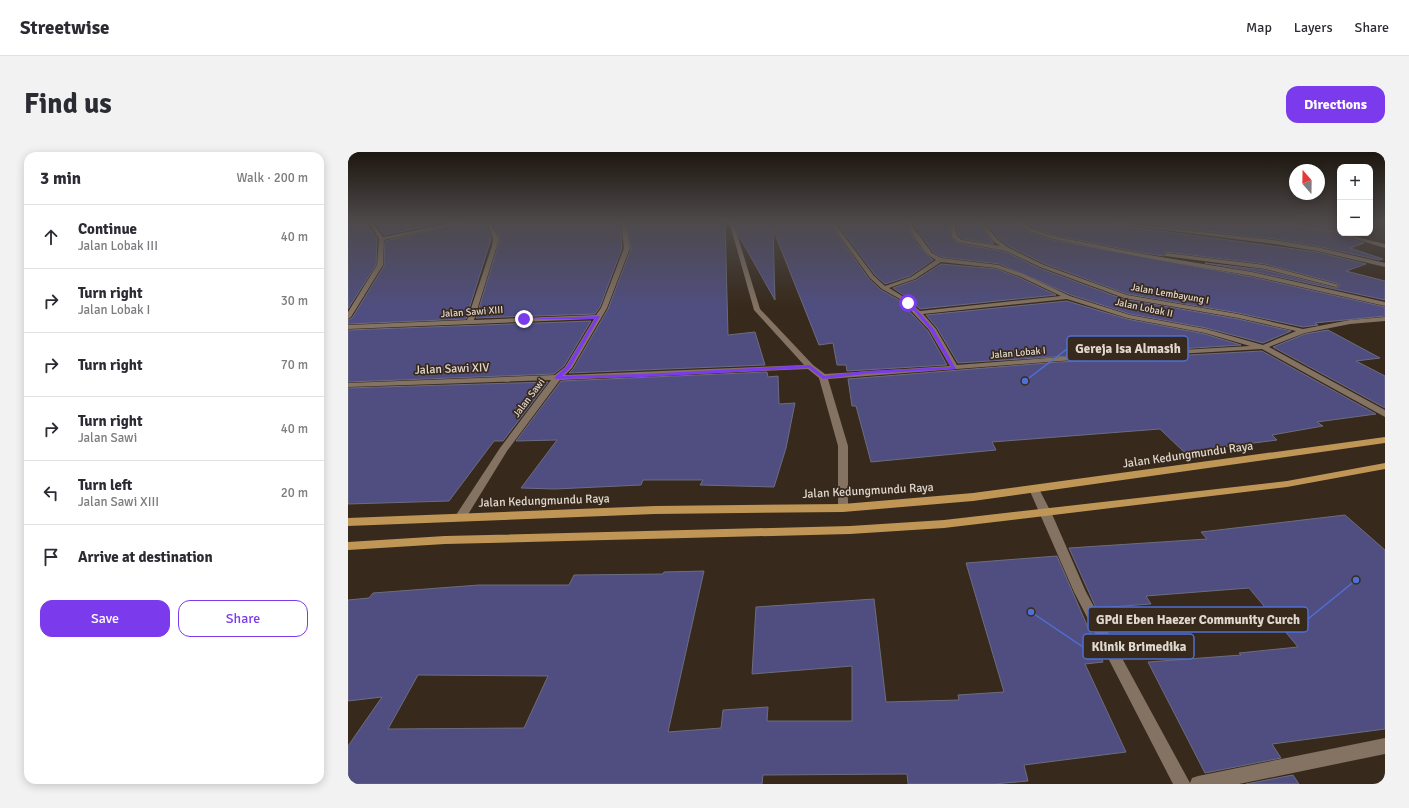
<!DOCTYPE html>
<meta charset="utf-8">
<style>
body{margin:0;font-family:Signika,sans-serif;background:#f2f2f3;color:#2b2b33}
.controls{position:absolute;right:12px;top:12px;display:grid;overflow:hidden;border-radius:8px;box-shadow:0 2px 10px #0003}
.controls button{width:36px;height:36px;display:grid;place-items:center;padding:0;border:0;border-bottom:1px solid #e1e1e2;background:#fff;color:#2b2b33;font:20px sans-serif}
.compass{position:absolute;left:941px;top:12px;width:36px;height:36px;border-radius:50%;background:#fff;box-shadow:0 2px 10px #0003;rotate:340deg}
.stop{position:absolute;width:12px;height:12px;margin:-9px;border:3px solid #7c3aed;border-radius:50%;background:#fff}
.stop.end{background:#7c3aed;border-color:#fff;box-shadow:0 1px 4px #0008}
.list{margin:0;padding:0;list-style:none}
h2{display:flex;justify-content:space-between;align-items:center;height:52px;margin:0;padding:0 16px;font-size:17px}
h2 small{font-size:13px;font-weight:400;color:#7c7c81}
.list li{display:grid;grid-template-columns:26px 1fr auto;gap:12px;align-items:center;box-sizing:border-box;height:64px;padding:0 16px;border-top:1px solid #e1e1e2}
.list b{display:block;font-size:15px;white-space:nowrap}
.list p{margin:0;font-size:13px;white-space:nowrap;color:#7c7c81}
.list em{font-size:13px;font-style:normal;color:#7c7c81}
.actions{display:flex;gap:8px;padding:12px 16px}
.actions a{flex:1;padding:9px 0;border:1px solid #7c3aed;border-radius:12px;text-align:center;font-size:14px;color:#7c3aed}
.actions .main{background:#7c3aed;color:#fff}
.icon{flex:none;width:22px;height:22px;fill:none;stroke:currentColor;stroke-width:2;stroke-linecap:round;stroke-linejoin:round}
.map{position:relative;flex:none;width:1037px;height:632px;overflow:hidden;border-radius:12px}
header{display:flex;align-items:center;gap:24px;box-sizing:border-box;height:56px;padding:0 20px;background:#fff;border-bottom:1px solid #e1e1e2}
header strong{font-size:19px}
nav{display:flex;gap:22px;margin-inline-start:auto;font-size:14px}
.intro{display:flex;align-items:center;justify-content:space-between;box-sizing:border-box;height:96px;padding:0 24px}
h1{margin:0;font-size:28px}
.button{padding:10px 18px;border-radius:12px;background:#7c3aed;color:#fff;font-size:14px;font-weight:700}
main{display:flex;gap:24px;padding:0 24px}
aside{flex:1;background:#fff;border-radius:12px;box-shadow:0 2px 10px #0003}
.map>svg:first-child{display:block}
</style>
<header>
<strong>Streetwise</strong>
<nav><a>Map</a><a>Layers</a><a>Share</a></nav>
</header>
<div class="intro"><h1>Find us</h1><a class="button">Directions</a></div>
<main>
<aside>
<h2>3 min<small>Walk · 200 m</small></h2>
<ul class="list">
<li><svg class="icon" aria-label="ahead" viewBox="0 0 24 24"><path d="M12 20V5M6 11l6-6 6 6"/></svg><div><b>Continue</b><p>Jalan Lobak III</p></div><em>40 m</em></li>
<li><svg class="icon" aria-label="right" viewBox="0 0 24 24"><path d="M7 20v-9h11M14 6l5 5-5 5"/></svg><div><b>Turn right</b><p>Jalan Lobak I</p></div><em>30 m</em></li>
<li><svg class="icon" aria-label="right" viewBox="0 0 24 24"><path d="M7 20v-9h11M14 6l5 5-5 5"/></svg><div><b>Turn right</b></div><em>70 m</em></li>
<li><svg class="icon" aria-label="right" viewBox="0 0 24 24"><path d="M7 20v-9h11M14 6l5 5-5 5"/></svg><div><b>Turn right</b><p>Jalan Sawi</p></div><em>40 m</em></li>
<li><svg class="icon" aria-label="left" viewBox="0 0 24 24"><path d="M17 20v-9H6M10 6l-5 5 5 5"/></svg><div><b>Turn left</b><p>Jalan Sawi XIII</p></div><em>20 m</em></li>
<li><svg class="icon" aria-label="arrive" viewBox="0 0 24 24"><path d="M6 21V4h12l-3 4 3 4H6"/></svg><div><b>Arrive at destination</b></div></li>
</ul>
<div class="actions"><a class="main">Save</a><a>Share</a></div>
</aside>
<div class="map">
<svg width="1037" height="632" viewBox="0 0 1037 632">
<rect width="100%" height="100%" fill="#37291b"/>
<path fill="#504e81" stroke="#6c6c80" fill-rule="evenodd" d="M26,69H106L36,83Z
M122,69H137L143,87L118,167L0,172V168L4,166L36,114L37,89Z
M144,69H272L274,96L252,155L247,162L128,166L152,87Z
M278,69H377L380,183L407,180L417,213L221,221L225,217L260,157L283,97Z
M423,69H480L521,127L533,138L551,148L580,179L599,213L499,219L498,213H489L485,191L471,193L425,77L427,148L391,84L388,73L422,70Z
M487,69H556L569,92L585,108L562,124L537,132L527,123Z
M563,69H601L603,85L610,91L658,100L691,116L775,147L890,167L943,179L915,191L858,176L782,162L723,143L652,112L593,105L585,100Z
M608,69H629L646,92L615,87L610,83Z
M636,69H667L681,80L705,88L904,125L1037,155V164L967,171L970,173L955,175L890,161L779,142L697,112L662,95L650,86Z
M675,69H745L746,70L969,100L1018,112L998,119L1037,129V148L904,119L857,111L917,118L988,136L992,133L991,132L917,112L819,100L816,101V104L795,101L705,83L685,76Z
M771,69H823L840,71V69H923L987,82L1016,91L1002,96L1035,107L1031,108L969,94L926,87Z
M941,69H992V79L988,78Z
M18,70L29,87L28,113L0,157V74Z
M593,112L648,117L670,125L708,143L572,157L557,144L545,136L568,128Z
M719,149L779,167L857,182L893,193L610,211L589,176L578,163Z
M243,169L216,214L206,222L0,230V178Z
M980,178L1032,206L1008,209L1037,224V256L925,195L957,182Z
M914,199L1028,262L969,270L975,274L924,283L929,288L836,300L812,277L644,290L648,298L523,310L508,254H504L500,227L712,210Z
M419,220L420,225L430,224L431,252L447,251L438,296L426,335L352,333L355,328H295L293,333L207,337L173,336L209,288L168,289L213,229Z
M200,230L155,289H146L101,349L0,352V236Z
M997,363L1037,398V577L924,592L933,606L857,621L800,510L893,503L891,501L950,495L901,436L798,444L803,452L748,456L721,396L859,387L853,380Z
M709,404L755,510L737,512L778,600L676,613L680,629L646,632H560L559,622L415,623L414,632H0V594L34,545L0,549V448L21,446L25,441L131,433H221L226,423L315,422L316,420L356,419L320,580L373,576L375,558L420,555L419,569H504V514L404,522L408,455L526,447L538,550L611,548L610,543L656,540L618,411ZM70,523L200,524L176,576L40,577Z
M945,623L951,632H898Z"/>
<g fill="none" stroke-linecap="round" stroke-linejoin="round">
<path fill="#847363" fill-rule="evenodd" d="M8,69H17L0,73V71Z
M20,69H24L35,85L113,69H121L36,88L35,113L3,165L0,167V160L29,113L31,87Z
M138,69H142L151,87L126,168L248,163L253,156L276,96L273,69H277L282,96L259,156L224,216L217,223L456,213L406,158L381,69H422L386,72L412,157L465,213L477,222L602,214L581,178L552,147L534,137L522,126L481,69H485L526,124L537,134L563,125L588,108C573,99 565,84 557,69H561L584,101L593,106L651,113L675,122L722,144L782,163L858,177L915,193L948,179L890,166L776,146L692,115L658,99L610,90L604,85L602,69H606L609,84L614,88L652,94L645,89L630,69H634L649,87L661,96L696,113L779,143L890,162L955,177L1002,168L1037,165V169L1002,172L957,181L921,195L1037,258V265L914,197L712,209L480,227L500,294V356L499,359H491L490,356V294L471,226L460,217L212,228L159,299L116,369H108L106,366L108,363L152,296L203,228L0,235V231L207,223L217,215L246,167L0,177V173L119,168L144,94L145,87ZM593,110L648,116L671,124L713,144L572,159L556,145L541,136L567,127ZM719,147L779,166L857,181L902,194L712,205L609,213L588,177L575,162Z
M668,69H673L684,77L705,84L795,102L904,120L1037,150V154L904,124L795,105L705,87L681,79Z
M746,69H759L926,88L969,95L1037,111V115L969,99L926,92Z
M924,69H933L988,79L992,81L1037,92V96L987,81Z
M819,101L917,113L991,133L988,135L917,117L817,104V102Z
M686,334L690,335L704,362L738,440L842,631L844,626L850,624L1037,586V602L891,632H825L726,440L681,337Z"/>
<path fill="#bf9655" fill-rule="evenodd" d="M1037,285V291L625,349L495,360L307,362L0,374V366L307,354L495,352L625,341Z
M1037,311V317L939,335L596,376L502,382L97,392L0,398V390L97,384L502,374L596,368L939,329Z"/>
</g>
<linearGradient id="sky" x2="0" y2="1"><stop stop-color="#1e170f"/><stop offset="0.44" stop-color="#4d494a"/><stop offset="1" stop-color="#4d494a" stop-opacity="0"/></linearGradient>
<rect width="1037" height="157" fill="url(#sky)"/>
<path fill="#7c3aed" d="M559,150H562L585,176L608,217L517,222L475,227L461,216L295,225L209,227L206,226L218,215L247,167H174L252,164L222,216L214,224L295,222L462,213L476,224L517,219L603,215L582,178Z"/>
<g text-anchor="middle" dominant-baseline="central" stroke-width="3.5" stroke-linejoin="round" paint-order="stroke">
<g font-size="10" fill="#e1d8cf" stroke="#37291b">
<text transform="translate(822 142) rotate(10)">Jalan Lembayung I</text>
<text transform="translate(796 156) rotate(12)">Jalan Lobak II</text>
<text transform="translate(124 160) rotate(-4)">Jalan Sawi XIII</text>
<text transform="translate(670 201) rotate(-5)">Jalan Lobak I</text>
<text transform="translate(181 246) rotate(-53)">Jalan Sawi</text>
</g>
<g font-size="12" fill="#e1d8cf" stroke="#37291b">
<text transform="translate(104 217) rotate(-2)">Jalan Sawi XIV</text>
<text transform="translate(840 303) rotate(-8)">Jalan Kedungmundu Raya</text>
<text transform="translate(520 339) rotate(-3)">Jalan Kedungmundu Raya</text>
<text transform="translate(196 349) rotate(-2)">Jalan Kedungmundu Raya</text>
</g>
</g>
<path fill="none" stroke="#4e70d6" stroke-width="1.5" d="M677 229L719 197M1008 428L960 467M683 460L735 495"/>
<g fill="#4e70d6" stroke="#37291b" stroke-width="1.5">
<circle cx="677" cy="229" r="4"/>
<circle cx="1008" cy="428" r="4"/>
<circle cx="683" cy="460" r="4"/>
</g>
<g fill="#37291b" stroke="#4e70d6" stroke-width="1.5">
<rect x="719" y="184" width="121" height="25" rx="4"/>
<rect x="740" y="455" width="220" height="25" rx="4"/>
<rect x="735" y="482" width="111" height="25" rx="4"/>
</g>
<g font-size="13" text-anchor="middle" font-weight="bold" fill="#e1d8cf">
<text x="780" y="201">Gereja Isa Almasih</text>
<text x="850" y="472">GPdI Eben Haezer Community Curch</text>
<text x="791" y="499">Klinik Brimedika</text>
</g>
</svg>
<div class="controls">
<button>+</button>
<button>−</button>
</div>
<svg class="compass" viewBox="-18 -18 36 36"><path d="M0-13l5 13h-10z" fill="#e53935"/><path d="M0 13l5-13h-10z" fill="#7c7c81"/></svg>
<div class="stop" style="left:560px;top:151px"></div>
<div class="stop end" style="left:176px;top:167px"></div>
</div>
</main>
